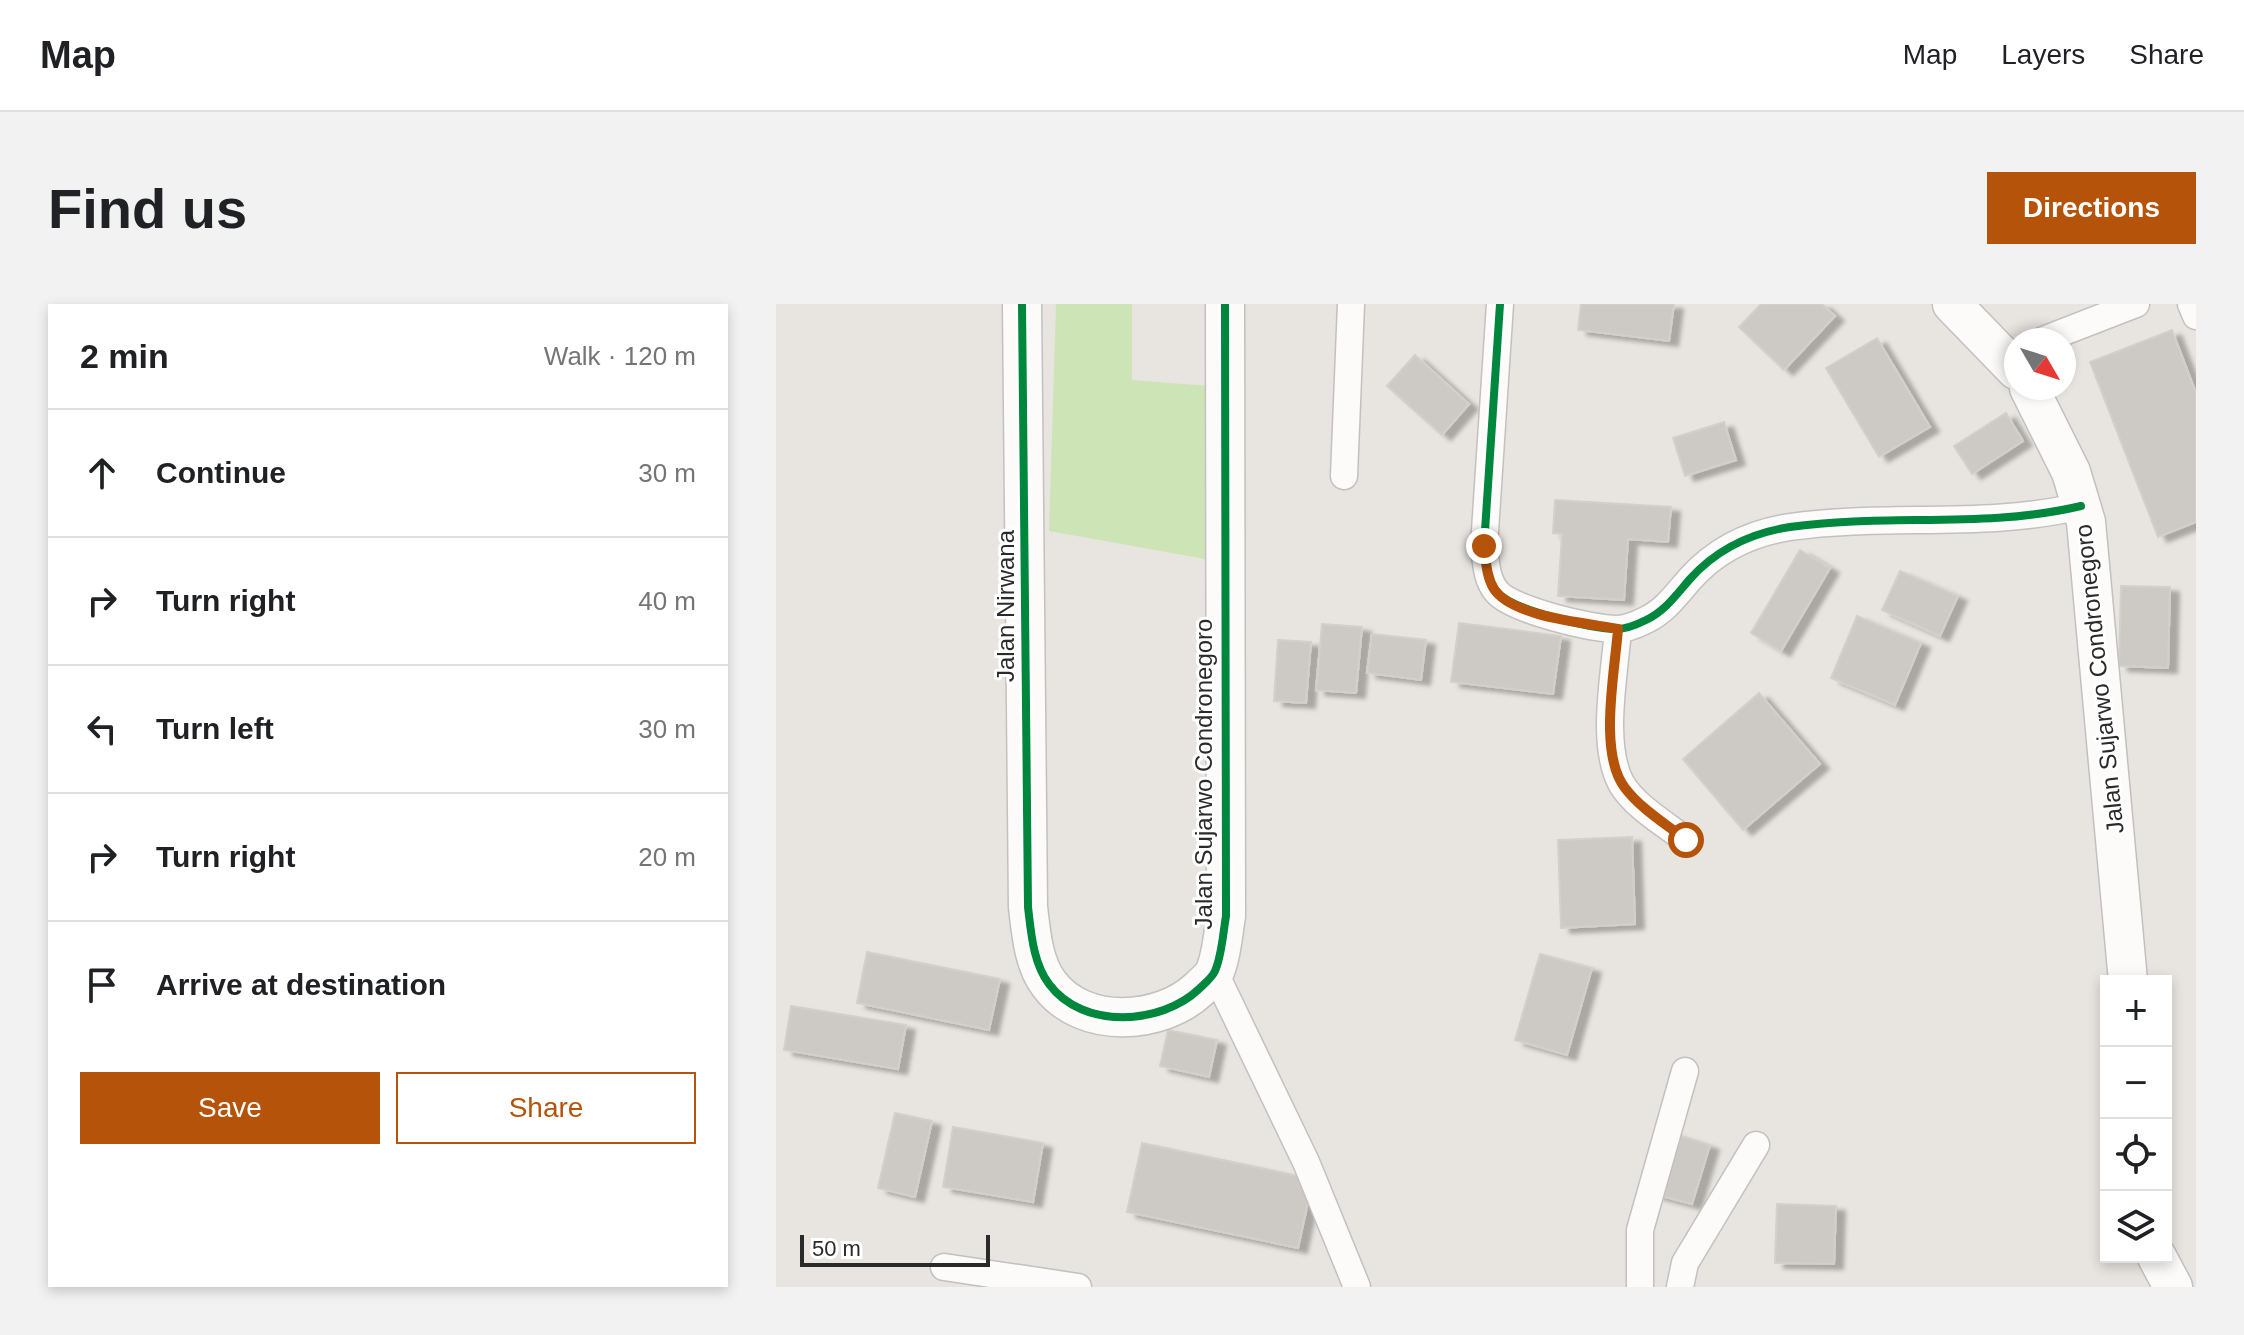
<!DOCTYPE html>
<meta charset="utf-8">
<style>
body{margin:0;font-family:Arial,sans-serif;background:#f2f2f2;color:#202124}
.controls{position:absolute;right:24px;bottom:24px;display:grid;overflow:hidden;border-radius:0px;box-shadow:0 4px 12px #0003}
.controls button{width:72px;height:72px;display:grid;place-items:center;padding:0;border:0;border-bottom:2px solid #e0e0e0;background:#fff;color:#202124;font:40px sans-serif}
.compass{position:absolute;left:1228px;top:24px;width:72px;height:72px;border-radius:50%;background:#fff;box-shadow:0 4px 12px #0003;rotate:129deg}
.scale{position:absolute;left:24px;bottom:20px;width:190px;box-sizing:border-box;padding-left:8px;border:4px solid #2a2a2a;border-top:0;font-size:22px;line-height:28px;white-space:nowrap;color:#2a2a2a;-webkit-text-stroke:6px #fff;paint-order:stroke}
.stop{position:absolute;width:24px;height:24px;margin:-18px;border:6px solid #b45309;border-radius:50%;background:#fff}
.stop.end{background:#b45309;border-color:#fff;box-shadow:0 2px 8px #0008}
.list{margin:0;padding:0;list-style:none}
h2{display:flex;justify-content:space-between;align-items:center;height:104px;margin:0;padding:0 32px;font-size:34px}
h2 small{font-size:26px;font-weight:400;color:#757577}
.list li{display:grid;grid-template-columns:52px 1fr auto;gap:24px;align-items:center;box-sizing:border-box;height:128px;padding:0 32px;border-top:2px solid #e0e0e0}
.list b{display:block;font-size:30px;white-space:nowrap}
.list em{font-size:26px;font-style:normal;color:#757577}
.actions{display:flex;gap:16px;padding:24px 32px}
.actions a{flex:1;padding:18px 0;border:2px solid #b45309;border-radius:0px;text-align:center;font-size:28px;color:#b45309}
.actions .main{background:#b45309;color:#fff}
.icon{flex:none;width:44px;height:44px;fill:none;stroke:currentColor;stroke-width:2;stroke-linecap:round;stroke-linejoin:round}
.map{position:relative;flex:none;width:1420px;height:983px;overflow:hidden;border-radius:0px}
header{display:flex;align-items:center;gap:48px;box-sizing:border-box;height:112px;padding:0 40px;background:#fff;border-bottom:2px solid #e0e0e0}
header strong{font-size:38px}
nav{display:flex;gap:44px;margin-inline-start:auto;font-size:28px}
.intro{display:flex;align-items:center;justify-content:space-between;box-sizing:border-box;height:192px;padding:0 48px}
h1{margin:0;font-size:56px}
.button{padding:20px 36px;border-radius:0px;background:#b45309;color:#fff;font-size:28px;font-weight:700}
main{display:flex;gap:48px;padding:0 48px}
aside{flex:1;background:#fff;border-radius:0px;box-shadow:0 4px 12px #0003}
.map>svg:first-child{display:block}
</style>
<header>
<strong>Map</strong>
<nav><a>Map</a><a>Layers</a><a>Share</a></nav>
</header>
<div class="intro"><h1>Find us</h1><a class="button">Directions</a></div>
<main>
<aside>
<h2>2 min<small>Walk · 120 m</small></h2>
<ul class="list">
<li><svg class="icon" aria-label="ahead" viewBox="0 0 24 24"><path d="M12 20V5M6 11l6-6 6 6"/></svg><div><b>Continue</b></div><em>30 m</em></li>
<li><svg class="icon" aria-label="right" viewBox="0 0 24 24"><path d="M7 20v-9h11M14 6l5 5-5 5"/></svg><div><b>Turn right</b></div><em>40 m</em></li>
<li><svg class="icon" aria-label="left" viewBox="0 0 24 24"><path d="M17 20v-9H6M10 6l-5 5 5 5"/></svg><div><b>Turn left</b></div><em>30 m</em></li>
<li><svg class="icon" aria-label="right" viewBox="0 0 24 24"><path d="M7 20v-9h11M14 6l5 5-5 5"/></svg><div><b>Turn right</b></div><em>20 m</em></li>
<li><svg class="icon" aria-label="arrive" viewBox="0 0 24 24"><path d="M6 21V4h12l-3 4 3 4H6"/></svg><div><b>Arrive at destination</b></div></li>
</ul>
<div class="actions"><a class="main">Save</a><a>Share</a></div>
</aside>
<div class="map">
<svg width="1420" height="983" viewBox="0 0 1420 983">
<defs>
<filter id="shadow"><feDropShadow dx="9" dy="5" stdDeviation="2" flood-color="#0004"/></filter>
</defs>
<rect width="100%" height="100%" fill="#e8e4df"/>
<path fill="#cde4b7" d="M280,0H356V76L433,82L435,256L273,227Z"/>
<path fill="#cdcac6" stroke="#d3d0cb" stroke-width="2" filter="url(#shadow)" d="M805,0H898L893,37L802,26Z
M985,0H1046L1059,12L1008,66L963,23Z
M1396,26L1420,89V218L1382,233L1314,58Z
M1101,34L1154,123L1103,153L1050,64Z
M639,51L693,100L666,131L611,82Z
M1230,109L1247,137L1196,170L1178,142Z
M948,118L960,156L909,172L897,134Z
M779,196L895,203L892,238L852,235L848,296L782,292L786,230L777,229Z
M1024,246L1054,264L1005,347L975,329Z
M1124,267L1182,292L1164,332L1106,306Z
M1345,282L1394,283L1392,364L1343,362Z
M1081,312L1145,339L1119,401L1055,374Z
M683,319L785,332L777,390L675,378Z
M546,320L586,323L580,389L540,386Z
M596,330L650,336L645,376L591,369Z
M502,336L535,338L530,399L498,397Z
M983,389L1044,460L967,526L907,455Z
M856,533L859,620L785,624L782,536Z
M91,648L224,675L213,726L81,699Z
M764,650L816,664L791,751L739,736Z
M15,702L130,721L122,765L8,746Z
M392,726L441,736L433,773L384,762Z
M119,809L156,817L139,893L102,884Z
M177,823L267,839L257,898L167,883Z
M896,829L934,841L916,900L878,890Z
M366,839L537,875L522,944L351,908Z
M1001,900L1060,902L1058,960L999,959Z"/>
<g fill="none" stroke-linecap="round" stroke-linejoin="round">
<g stroke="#c2c1c1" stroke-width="29">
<path id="street" d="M724,0L708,242C710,257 710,276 721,288C736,306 816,325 841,325C849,325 862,320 870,316C889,307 900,291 914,275C940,246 975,229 1014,223C1111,209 1208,225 1305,202
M1415,0L1420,12
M1267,36L1360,0
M568,172L575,0
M842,325C839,369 824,439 845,479C858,502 889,520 910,536
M439,669L530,858L581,983
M168,963L302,983
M864,983V926L909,767
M904,983L909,959L980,841"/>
</g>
<g stroke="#c2c1c1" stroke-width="41">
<path id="secondary" d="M246,0L252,603C255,628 257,659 273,680C307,726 385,721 423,685C428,680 436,674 439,667C446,651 447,629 450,612L449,0
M1176,0L1240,66
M1253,84L1295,168L1310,218L1352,677
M1381,953L1397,983"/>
</g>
<use href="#street" stroke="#fcfbfa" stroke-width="26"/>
<use href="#secondary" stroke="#fcfbfa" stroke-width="38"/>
<g stroke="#fff" stroke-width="13">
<path id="cycleway" d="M246,0L252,603C255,628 257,659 273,680C307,726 385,721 423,685C428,680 436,674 439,667C446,651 447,629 450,612L449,0
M724,0L708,242C710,257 710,276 721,288C736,306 816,325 841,325C849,325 862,320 870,316C889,307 900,291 914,275C940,246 975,229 1014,223C1111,209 1208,225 1305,202"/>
</g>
<use href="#cycleway" stroke="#00873e" stroke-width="8"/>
</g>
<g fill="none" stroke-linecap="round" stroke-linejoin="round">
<path stroke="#b45309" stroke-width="10" d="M708,242C710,256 710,272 718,285C736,313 811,319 842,325C839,367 822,449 849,484C865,505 890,520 910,536"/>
</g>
<g text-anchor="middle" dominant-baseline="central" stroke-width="6" stroke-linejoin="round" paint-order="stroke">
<g font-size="24" fill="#2a2a2a" stroke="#fff">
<text transform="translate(229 302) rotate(-90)">Jalan Nirwana</text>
<text transform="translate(1323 375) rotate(-96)">Jalan Sujarwo Condronegoro</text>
<text transform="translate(427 470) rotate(-90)">Jalan Sujarwo Condronegoro</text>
</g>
</g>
</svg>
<div class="controls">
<button>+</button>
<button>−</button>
<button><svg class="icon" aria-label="locate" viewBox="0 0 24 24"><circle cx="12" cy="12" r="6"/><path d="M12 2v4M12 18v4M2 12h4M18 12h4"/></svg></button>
<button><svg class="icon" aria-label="layers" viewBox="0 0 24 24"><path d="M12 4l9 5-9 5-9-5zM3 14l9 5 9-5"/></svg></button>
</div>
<svg class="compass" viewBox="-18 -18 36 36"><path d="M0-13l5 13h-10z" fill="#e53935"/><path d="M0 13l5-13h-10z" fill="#757577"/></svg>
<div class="scale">50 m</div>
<div class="stop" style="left:910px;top:536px"></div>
<div class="stop end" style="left:708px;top:242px"></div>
</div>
</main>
